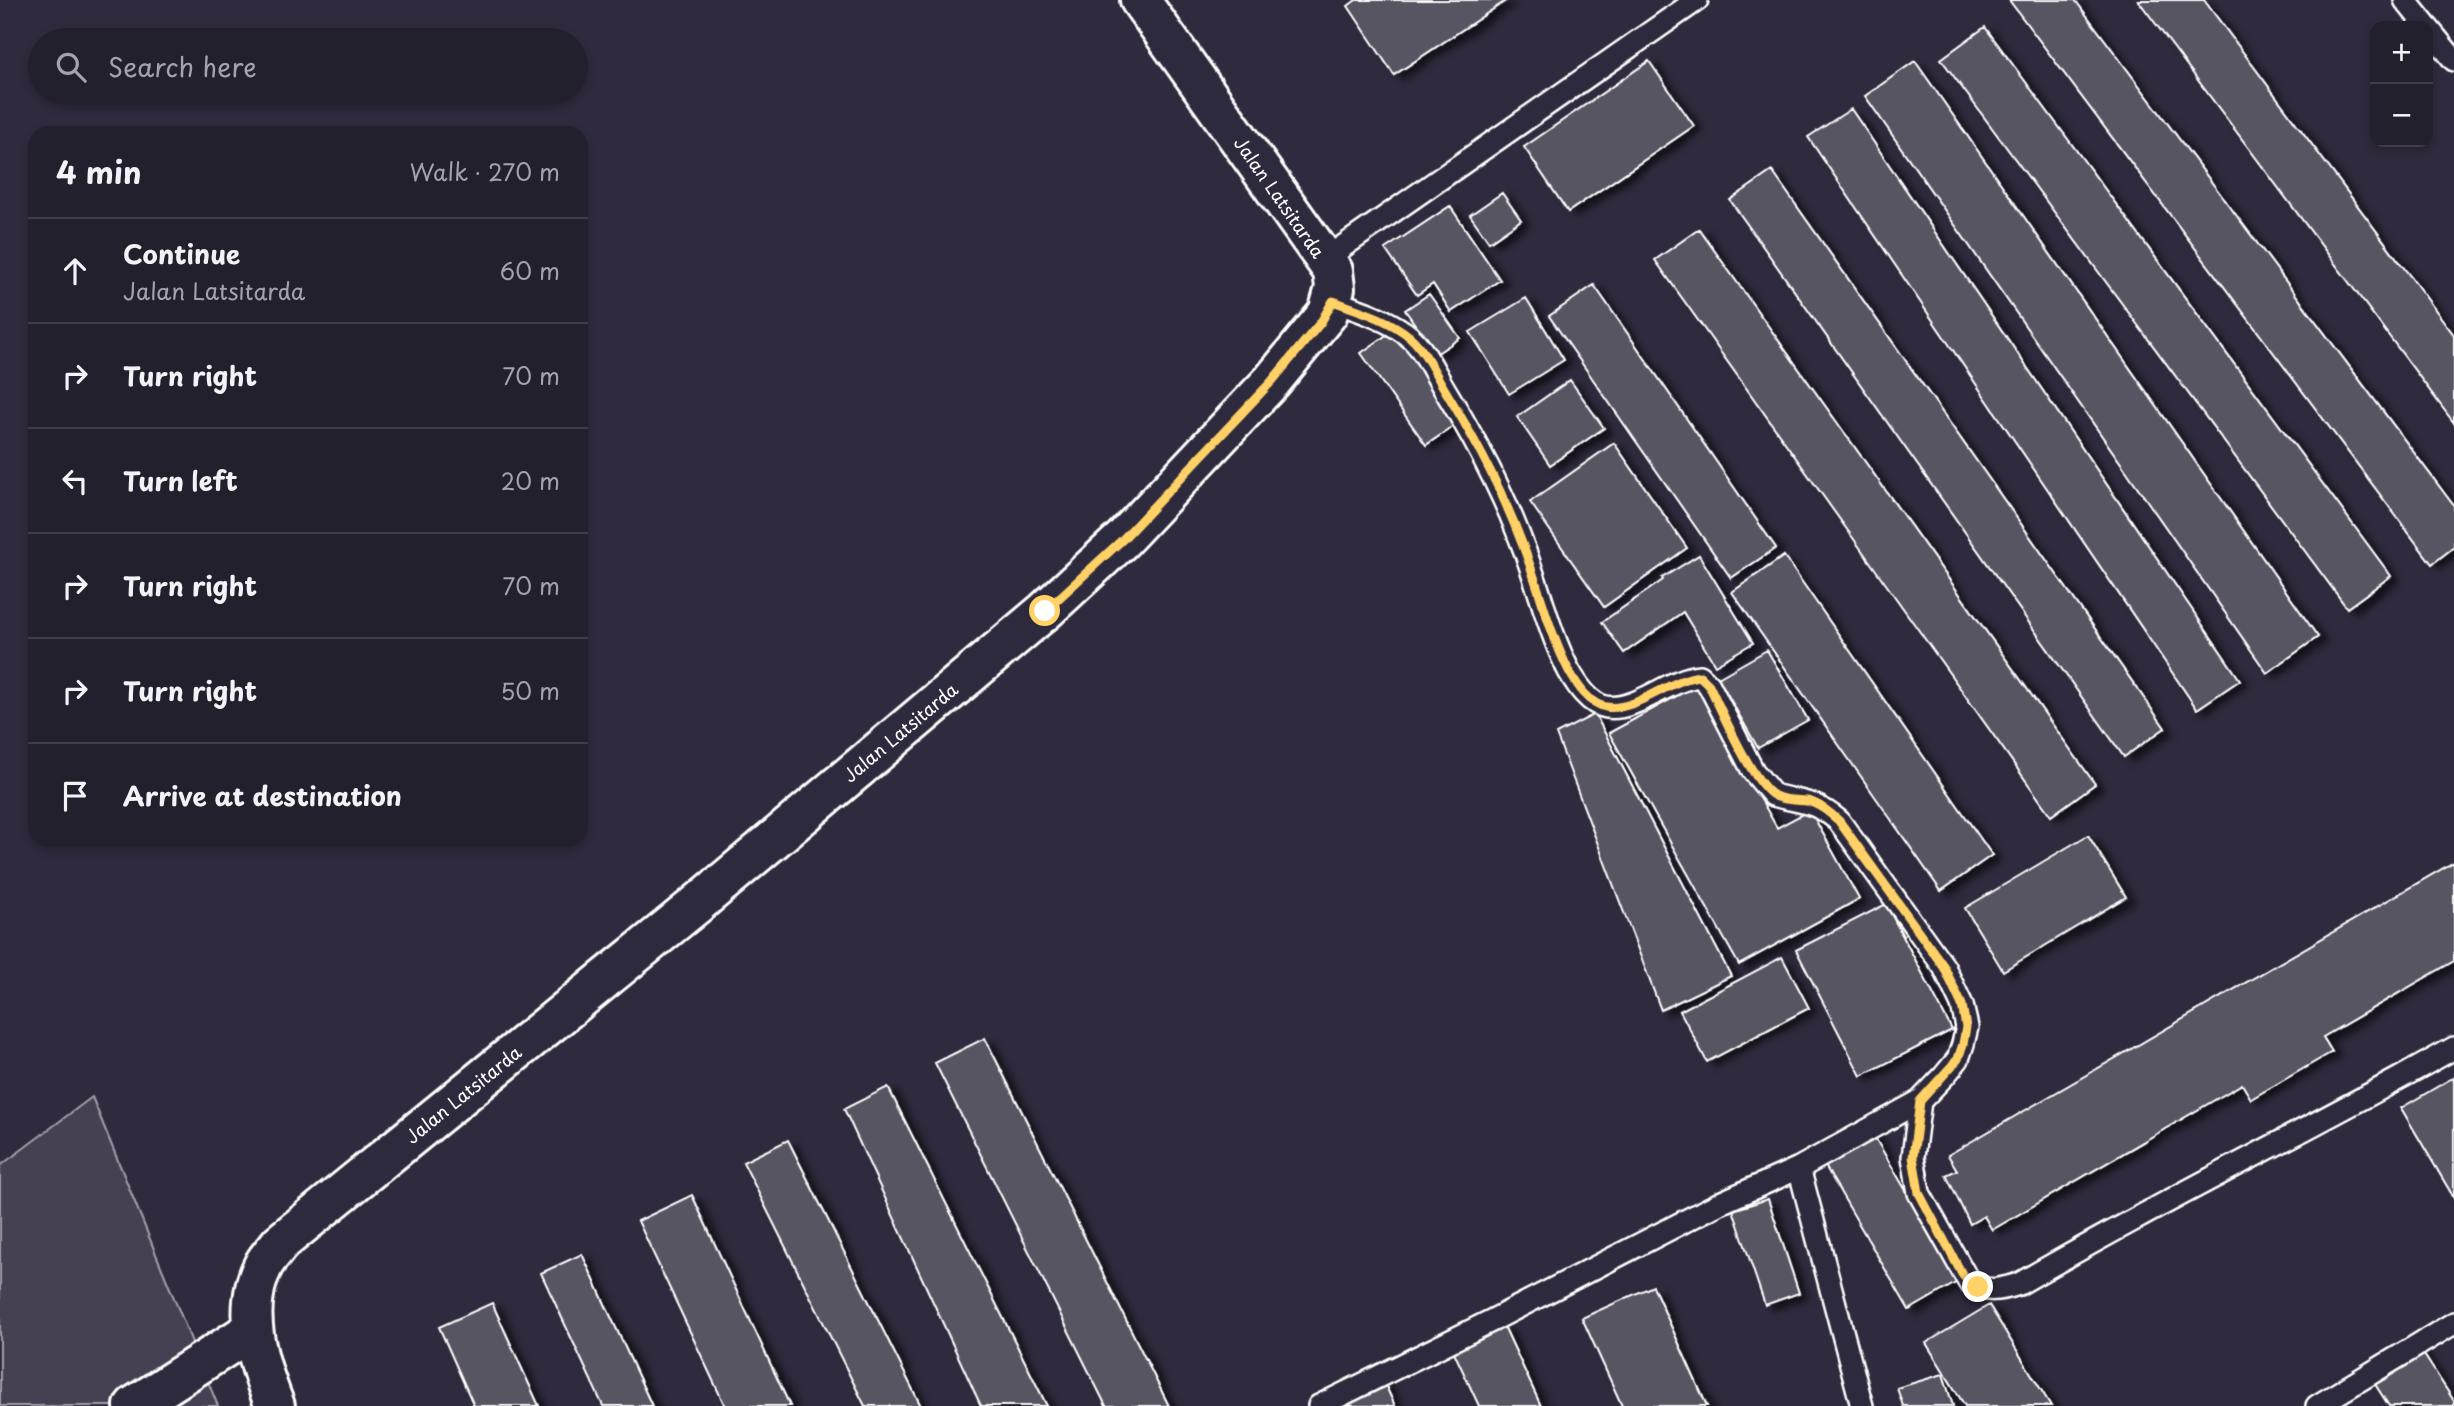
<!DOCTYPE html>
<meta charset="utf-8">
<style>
body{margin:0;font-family:"Playpen Sans",sans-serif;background:#2f2d3a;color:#f1f3f6}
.controls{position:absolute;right:21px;top:21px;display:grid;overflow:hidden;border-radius:14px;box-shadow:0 4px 10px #0003}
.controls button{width:63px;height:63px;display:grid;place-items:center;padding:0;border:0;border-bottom:2px solid #403e4a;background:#23202e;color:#f1f3f6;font:35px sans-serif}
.stop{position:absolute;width:21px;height:21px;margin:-16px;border:5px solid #ffd166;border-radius:50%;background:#fff}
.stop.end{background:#ffd166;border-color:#fff;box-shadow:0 2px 7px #0008}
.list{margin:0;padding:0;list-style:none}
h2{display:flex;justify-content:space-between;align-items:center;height:91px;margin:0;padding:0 28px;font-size:30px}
h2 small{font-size:23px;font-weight:400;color:#a3a3aa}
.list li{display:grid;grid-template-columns:46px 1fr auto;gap:21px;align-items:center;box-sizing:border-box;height:105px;padding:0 28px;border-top:2px solid #403e4a}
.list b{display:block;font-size:26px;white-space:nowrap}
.list p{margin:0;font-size:23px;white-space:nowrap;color:#a3a3aa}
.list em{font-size:23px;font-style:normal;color:#a3a3aa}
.icon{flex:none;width:38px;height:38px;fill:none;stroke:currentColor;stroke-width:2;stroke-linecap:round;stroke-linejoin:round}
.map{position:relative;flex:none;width:2454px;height:1406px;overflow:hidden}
.search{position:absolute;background:#23202e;box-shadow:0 4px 10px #0003;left:28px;top:28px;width:560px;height:77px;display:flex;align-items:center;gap:18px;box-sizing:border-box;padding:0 24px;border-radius:38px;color:#a3a3aa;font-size:26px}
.panel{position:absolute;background:#23202e;box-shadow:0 4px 10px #0003;left:28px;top:126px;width:560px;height:721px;border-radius:21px}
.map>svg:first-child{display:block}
</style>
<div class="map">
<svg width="2454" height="1406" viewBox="0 0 2454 1406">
<defs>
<filter id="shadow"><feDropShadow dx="8" dy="4.5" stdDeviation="3.5" flood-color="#0009"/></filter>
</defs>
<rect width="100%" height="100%" fill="#2f2a3d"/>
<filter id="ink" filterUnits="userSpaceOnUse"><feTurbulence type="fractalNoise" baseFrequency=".0143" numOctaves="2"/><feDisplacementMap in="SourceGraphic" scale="14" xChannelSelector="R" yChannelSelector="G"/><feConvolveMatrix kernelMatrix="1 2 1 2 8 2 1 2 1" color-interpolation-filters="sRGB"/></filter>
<g filter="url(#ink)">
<path fill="#464152" stroke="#a2a0a8" stroke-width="2" d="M92,1097L218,1406H0V1166Z"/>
<path fill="#595564" stroke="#fff" stroke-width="2" filter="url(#shadow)" d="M1356,0H1507L1394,75L1348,6Z
M2009,0H2075L2454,506V547L2432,564Z
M2138,0H2204L2454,335V423Z
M1985,27L2391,576L2347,608L1941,59Z
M1649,61L1694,126L1568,212L1524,147Z
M1915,61L2318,637L2267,673L1865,96Z
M1851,109L2240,680L2197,709L1808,137Z
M1772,171L2165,728L2124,757L1730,200Z
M1502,193L1521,220L1489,242L1470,215Z
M1450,206L1500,280L1451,312L1433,284L1417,295L1385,249Z
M1699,229L2095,784L2051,816L1655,260Z
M1594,285L1776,548L1731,578L1549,316Z
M1429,294L1460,338L1436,354L1405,310Z
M1526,298L1564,360L1509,394L1470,332Z
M1395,329L1461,421L1426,445L1361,353Z
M1570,380L1604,428L1550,465L1517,417Z
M1614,443L1687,548L1604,607L1530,502Z
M1699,555L1753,643L1715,665L1683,612L1624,653L1602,622L1663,580L1662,578Z
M1784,556L1992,855L1941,891L1732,592Z
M1767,650L1808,720L1758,748L1718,678Z
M1697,685L1777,828L1810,810L1859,899L1739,965L1609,733Z
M1595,714L1731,976L1661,1010L1556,734Z
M2088,835L2126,897L2003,971L1965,908Z
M2454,862V961L2323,1037L2332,1052L2251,1099L2242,1084L1992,1230L1984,1216L1970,1224L1946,1175L1957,1170L1948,1155Z
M1886,904L1952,1030L1861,1076L1796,950Z
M1782,957L1809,1008L1707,1062L1680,1011Z
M985,1038L1169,1406H1106L935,1063Z
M2454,1077V1198L2401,1108Z
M888,1087L1047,1406H981L844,1109Z
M1871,1131L1959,1281L1909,1310L1821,1159Z
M788,1140L921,1406H865L743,1162Z
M692,1195L790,1406H725L638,1221Z
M1768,1199L1799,1293L1765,1305L1733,1210Z
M582,1254L652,1406H603L541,1273Z
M1653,1286L1707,1406H1622L1582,1318Z
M492,1303L539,1406H474L439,1327Z
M1989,1305L2051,1406H1965L1926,1343Z
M1504,1326L1541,1406H1479L1453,1350Z
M2419,1347L2454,1401V1406H2389L2371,1378Z
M1943,1374L1953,1406H1903L1897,1388Z
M1384,1382L1395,1406H1335Z"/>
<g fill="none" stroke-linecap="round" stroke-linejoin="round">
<g stroke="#fff" stroke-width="26">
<path id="lane" d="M2405,0L2426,26
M2428,28L2454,60
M1325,259L1697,0
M1920,1101L1913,1157L1919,1193L1969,1282C1987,1293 2000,1290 2019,1284C2161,1201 2311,1129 2454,1048
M1799,1168L1862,1406
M1319,1406L1491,1321L1720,1203L1799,1168L1920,1101L1944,1076L1958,1059L1963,1044L1967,1027L1962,1005L1944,967L1839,821C1814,800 1803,803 1773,795L1753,771L1709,685L1700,676C1668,679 1636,712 1606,707C1589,704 1577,685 1569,671C1549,632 1539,587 1523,546C1503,492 1475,439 1445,390C1434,372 1425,350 1410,337C1389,319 1358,310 1333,301
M2317,1406L2454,1323"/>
</g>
<g stroke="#fff" stroke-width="44">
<path id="street" d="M134,1406L252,1330
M275,1406C258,1363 240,1309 264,1264C268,1257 275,1250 280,1243L696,905L1045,611L1122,540L1272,381L1328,313L1335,288L1333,271L1140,0"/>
</g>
<use href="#lane" stroke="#2f2a3d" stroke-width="21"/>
<use href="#street" stroke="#2f2a3d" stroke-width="38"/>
</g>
</g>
<g fill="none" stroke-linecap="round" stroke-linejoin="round" filter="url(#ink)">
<path stroke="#ffd166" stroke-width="9" d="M1045,611L1122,540L1272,381L1321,322L1333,301C1358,310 1389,319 1410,337C1425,350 1434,372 1445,390C1475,439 1503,492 1523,546C1539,587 1549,632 1569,671C1577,685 1589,704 1606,707C1636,712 1669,679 1700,676L1709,685C1721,709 1753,785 1775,796C1785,801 1797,800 1807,801C1820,804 1830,813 1839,821L1944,967L1962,1005L1966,1027L1963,1044L1958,1059L1920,1101L1913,1157L1919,1193L1962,1274L1969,1283L1978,1287"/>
</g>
<g text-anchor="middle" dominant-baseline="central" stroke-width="6" stroke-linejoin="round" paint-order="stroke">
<g font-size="18" fill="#fff" stroke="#2f2a3d">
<text transform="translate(1280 197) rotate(55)">Jalan Latsitarda</text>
<text transform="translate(900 732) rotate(-40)">Jalan Latsitarda</text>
<text transform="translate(463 1094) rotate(-39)">Jalan Latsitarda</text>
</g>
</g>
</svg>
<div class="controls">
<button>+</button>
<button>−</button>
</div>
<div class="stop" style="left:1045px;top:611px"></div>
<div class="stop end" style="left:1978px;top:1287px"></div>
<div class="search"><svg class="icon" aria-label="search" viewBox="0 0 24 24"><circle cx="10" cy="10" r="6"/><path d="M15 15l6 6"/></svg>Search here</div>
<section class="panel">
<h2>4 min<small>Walk · 270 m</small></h2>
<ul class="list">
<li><svg class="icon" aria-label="ahead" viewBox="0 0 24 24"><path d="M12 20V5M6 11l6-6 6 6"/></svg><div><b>Continue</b><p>Jalan Latsitarda</p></div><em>60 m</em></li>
<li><svg class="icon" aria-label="right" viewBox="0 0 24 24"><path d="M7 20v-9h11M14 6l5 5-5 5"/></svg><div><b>Turn right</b></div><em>70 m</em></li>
<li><svg class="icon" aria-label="left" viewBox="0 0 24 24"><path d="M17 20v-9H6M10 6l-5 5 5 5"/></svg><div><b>Turn left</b></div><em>20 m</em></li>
<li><svg class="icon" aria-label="right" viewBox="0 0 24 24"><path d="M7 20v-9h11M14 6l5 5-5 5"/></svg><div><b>Turn right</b></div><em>70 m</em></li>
<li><svg class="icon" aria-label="right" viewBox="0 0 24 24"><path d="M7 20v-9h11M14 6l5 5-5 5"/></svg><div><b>Turn right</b></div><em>50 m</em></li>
<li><svg class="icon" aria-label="arrive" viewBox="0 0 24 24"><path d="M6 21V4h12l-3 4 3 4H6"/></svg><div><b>Arrive at destination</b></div></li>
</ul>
</section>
</div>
